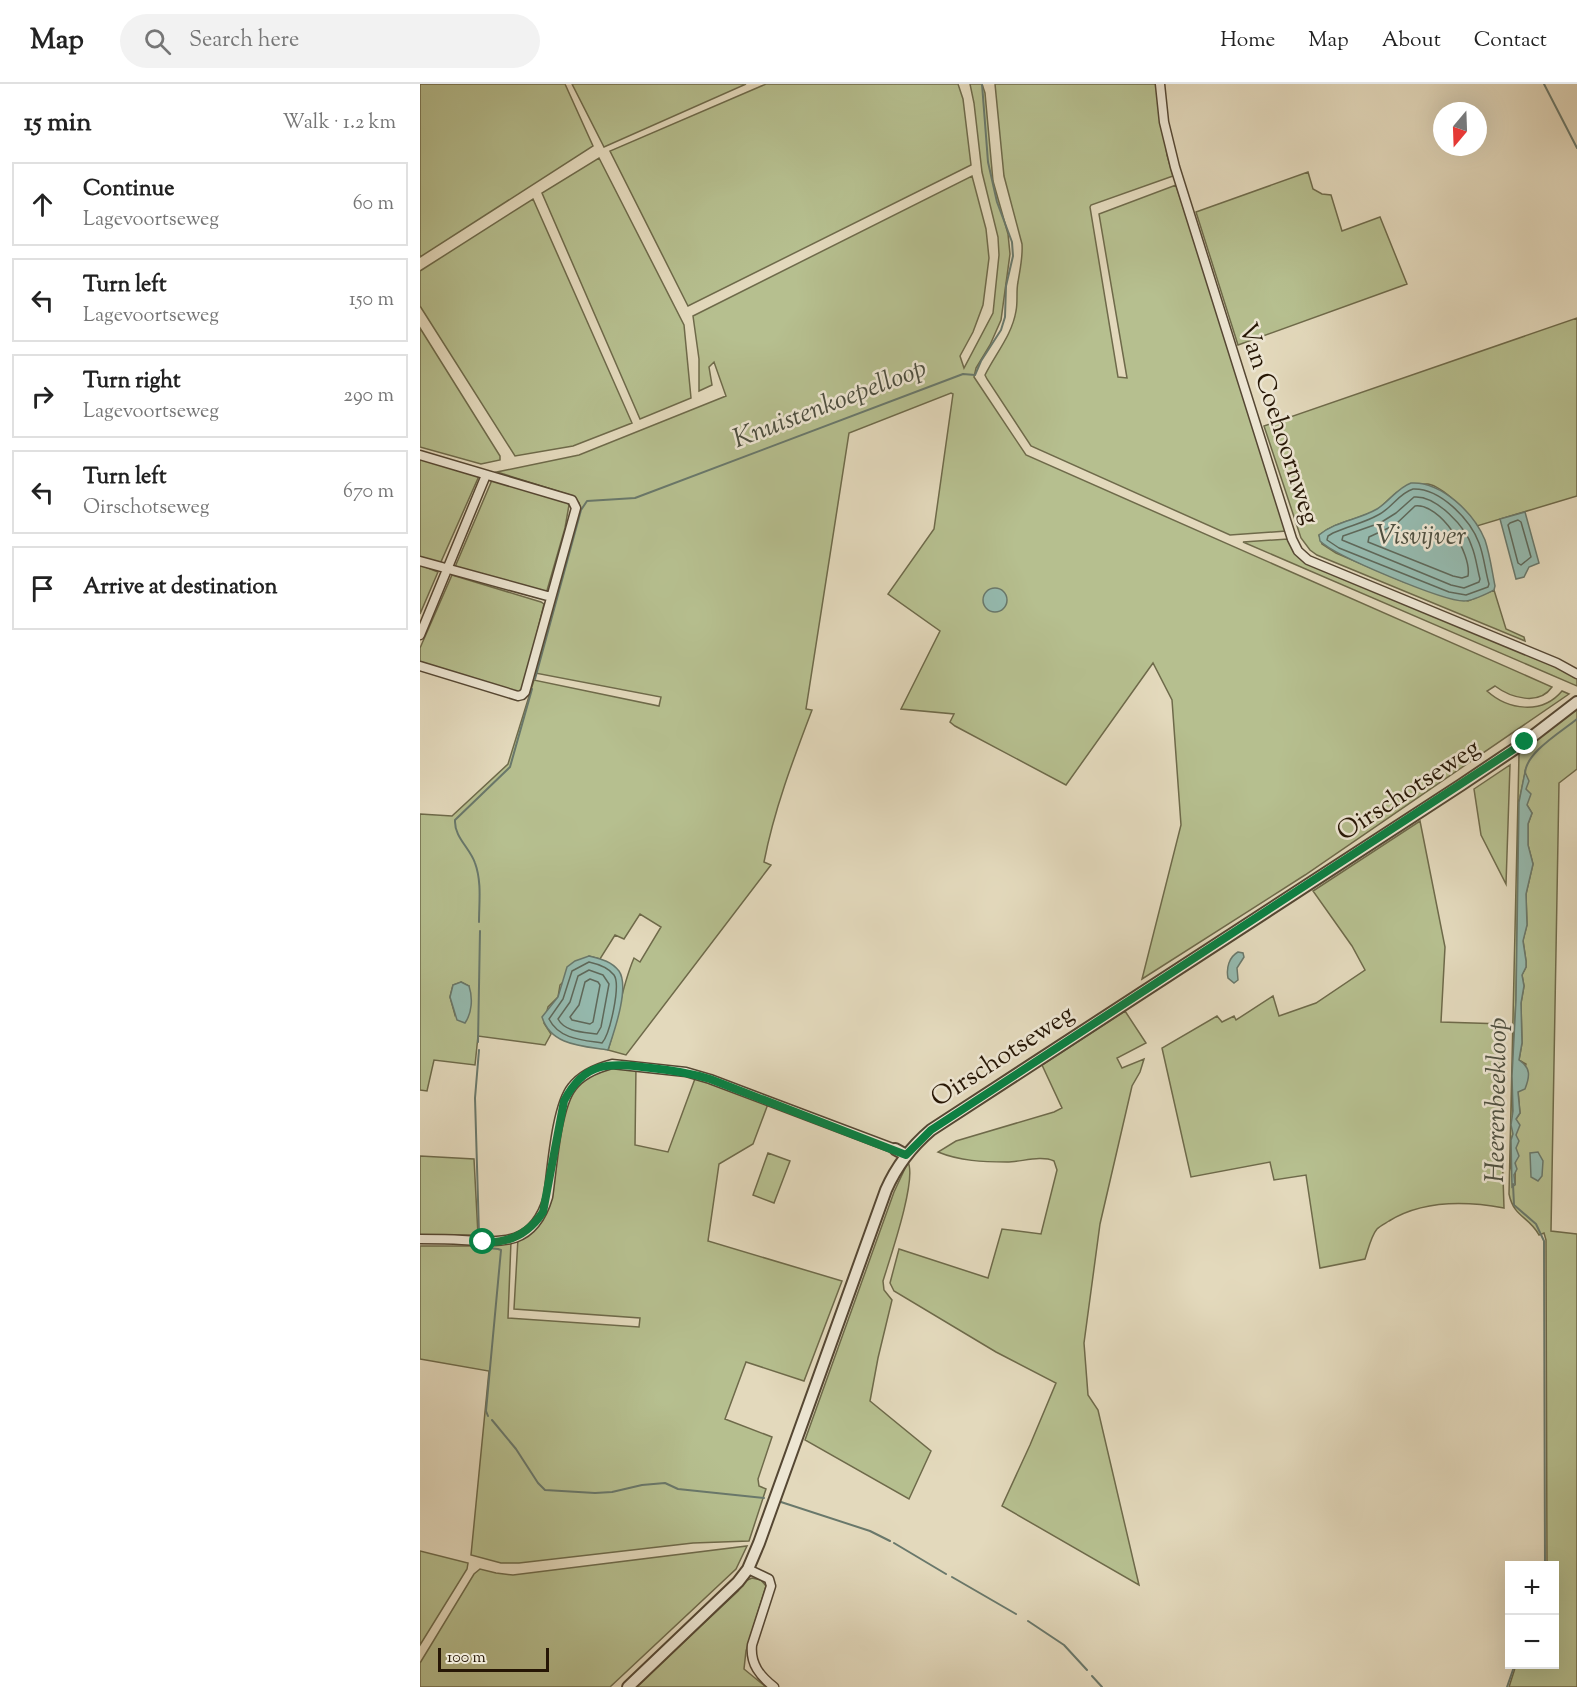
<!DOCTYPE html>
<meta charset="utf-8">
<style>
body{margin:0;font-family:"Sorts Mill Goudy",serif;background:#f2f2f2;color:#222}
.controls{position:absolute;right:18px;bottom:18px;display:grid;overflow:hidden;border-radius:0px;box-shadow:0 6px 24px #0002}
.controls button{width:54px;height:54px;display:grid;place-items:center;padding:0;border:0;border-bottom:2px solid #e0e0e0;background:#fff;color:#222;font:30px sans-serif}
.compass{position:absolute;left:1013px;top:18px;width:54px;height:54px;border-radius:50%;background:#fff;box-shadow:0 6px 24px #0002;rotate:199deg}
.scale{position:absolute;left:18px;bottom:15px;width:111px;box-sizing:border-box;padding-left:6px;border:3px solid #261605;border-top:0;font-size:16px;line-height:21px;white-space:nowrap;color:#261605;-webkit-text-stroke:4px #ede6d3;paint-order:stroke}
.stop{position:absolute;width:18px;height:18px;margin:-14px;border:4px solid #0b8043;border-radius:50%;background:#fff}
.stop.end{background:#0b8043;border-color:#fff;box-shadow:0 2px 6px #0008}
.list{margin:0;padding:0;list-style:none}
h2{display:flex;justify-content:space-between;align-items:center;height:78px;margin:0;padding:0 24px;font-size:26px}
h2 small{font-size:20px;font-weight:400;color:#767676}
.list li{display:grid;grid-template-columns:39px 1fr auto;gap:18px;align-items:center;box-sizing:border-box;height:84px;margin:0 12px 12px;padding:0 12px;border:2px solid #e0e0e0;border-radius:0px}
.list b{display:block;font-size:22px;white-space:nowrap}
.list p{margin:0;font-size:20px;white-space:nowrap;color:#767676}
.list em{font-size:20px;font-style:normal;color:#767676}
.icon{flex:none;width:33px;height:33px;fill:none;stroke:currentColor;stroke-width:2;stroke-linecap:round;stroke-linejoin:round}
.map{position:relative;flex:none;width:1157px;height:1603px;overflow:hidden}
header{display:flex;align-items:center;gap:36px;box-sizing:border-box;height:84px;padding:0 30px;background:#fff;border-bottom:2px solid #e0e0e0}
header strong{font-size:28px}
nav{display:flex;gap:33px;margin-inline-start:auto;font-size:21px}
.search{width:420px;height:54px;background:#f2f2f2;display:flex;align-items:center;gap:15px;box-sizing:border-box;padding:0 21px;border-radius:33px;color:#767676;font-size:22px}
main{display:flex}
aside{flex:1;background:#fff}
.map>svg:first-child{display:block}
</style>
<header>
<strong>Map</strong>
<div class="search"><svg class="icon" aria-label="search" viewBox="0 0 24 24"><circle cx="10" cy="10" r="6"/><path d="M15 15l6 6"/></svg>Search here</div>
<nav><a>Home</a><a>Map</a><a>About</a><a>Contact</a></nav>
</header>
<main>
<aside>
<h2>15 min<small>Walk · 1.2 km</small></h2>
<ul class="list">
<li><svg class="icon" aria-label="ahead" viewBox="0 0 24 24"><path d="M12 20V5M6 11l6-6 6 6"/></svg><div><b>Continue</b><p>Lagevoortseweg</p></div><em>60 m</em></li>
<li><svg class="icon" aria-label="left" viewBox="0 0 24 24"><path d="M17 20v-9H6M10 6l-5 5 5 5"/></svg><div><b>Turn left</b><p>Lagevoortseweg</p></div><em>150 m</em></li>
<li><svg class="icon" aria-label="right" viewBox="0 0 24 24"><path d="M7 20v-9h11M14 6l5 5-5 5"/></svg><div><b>Turn right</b><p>Lagevoortseweg</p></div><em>290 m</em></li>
<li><svg class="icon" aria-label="left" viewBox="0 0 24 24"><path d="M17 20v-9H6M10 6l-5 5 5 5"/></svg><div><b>Turn left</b><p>Oirschotseweg</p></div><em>670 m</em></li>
<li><svg class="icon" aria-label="arrive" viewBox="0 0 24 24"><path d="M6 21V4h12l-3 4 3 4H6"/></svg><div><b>Arrive at destination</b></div></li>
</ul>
</aside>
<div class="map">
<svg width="1157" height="1603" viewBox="0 0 1157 1603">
<rect width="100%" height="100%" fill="#e3d9bc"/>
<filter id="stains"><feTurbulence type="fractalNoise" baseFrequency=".00333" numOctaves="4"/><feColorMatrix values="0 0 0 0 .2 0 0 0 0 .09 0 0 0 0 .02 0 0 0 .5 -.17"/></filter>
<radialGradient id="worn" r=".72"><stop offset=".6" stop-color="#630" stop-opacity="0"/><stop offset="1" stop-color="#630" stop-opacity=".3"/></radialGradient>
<path fill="#b6bf8f" stroke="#6e6a4a" stroke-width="1.5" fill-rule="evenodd" d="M0,0H145L173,62L0,173Z
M152,0H326L184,63Z
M346,0H538L543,15L551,81L268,222L190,67Z
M550,0H562L565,9L573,97L588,150L590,170L581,236L570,261L556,284L554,293L606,371L1132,603C1119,622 1091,614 1075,602L1067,607C1088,626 1122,631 1142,607L1149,610L885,791L722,895L761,741L752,616L733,579L646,701L535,642L530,638L534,630L481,625L520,547L468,510L514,445L533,310L531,309L429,349L386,625L392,626C373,676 354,726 344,778L351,781L206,971L188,966C198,935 201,904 214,874L220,878L241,843L220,830L204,855L195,851L180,875L169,872L140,901L138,913L128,923L124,939L131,950L125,961L58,952L55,981L14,976L7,1007L0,1006V730L32,732L88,680L114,596L239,622L241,613L115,589L159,419L153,412L77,388L159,371L306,312L294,278L289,283L292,301L279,307V275L273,232L552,92L566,145L569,174L563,221L553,248L540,272L544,284L573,229L579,171L578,153L562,88L554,19ZM41,898L49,902L35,931L30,913L33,901Z
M575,0H737L747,71L753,92L671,121L670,123L698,293L707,294L679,130L756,101L826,316L866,447L810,451L611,362L567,295L565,291C576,269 592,251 596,227C598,217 596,207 598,198C600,185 603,173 602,160L584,92Z
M179,74L264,241L271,314L220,335L122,109Z
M888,88L893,105L902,110L911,111L922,147L960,133L987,200L818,261L776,128Z
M113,115L212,339L153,362L95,372L0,222V187Z
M1157,234V412L1057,442C1048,429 1024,403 1008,400C1001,399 983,405 976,409C969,414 963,422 955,427C936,436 915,438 899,451L902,460L916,469L984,498L1048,517L1074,506L1086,545L1104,553L1105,557L897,471L890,466L881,454L844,342Z
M0,244L80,372V376L61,380L0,363Z
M0,375L59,392L20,480L0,473Z
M72,396L147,418L149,421L145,444L126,510L35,483Z
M868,455L877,470L1157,591V602L823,458Z
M0,481L18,488L0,530Z
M32,491L121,518L124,520L104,603L100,609L0,580V564Z
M1157,623V685L1139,699L1131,1147L1157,1150V1603H1089L1096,1581L1134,1580V1482L1127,1481L1126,1156L1124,1149L1119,1151C1109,1132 1094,1134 1089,1110L1099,670ZM1105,689L1107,721L1112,729L1108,740V761L1113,780L1106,810L1107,841L1103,856L1106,877V883L1102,891L1104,902L1101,919L1102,959L1099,976L1106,980L1098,1007L1100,1029L1096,1035L1095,1101L1091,1084V1056L1093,1050L1092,992L1096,916L1099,718Z
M1090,681L1086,800L1061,751L1054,705Z
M1000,737L1025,863L1021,938L1084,940L1082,1062L1084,1124C1046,1117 1003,1116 969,1137C966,1139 960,1142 957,1145C951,1152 948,1166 945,1175L900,1184L886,1091L854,1096L850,1078L771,1093L742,964L797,932L802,938L814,932L816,936L853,912L859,932L896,919L945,886L932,862L893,807Z
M705,927L726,959L697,974L702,984L724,975L720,988L712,1002L680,1140L664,1259L668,1311L678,1326L719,1501L582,1422L610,1361L636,1299L576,1268L474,1207L470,1199L479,1165L568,1194L582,1145L621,1150L637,1086L634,1077C621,1071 601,1078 587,1078C563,1078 540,1077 518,1068L536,1057L634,1028L642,1024L622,981Z
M216,982L215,1061L248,1068L276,992L348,1020L333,1060L299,1080L288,1157L422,1197L384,1297L326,1278L305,1335L352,1353L338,1395L339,1402L346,1405L329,1457L273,1459L99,1479H81L51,1471L69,1287L0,1275V1162H70L91,1157L88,1234L219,1243L220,1234L94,1225L98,1154L120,1137C126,1109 137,1025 153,1006C169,985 192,982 216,982Z
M348,1069L370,1077L354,1119L333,1111Z
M0,1072L54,1075L58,1151H0Z
M488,1078C497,1096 470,1174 463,1197L464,1206L472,1216L458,1274L450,1317L511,1367L489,1415L385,1356L474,1108Z
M327,1462L316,1485L190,1603H0V1579L54,1490L60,1485L76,1489L93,1491Z
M0,1467L48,1479L47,1485L0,1561Z
M332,1494L341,1496L346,1502L326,1567L324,1585L346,1603H216L318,1507L325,1497Z"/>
<path fill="#95baaf" stroke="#69786b" stroke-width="1.5" d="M991,399C1021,397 1054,429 1065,456C1070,471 1072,487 1075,502L1074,506C1066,510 1053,517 1044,517C1023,517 915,472 900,457L899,451C916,437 938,436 957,425C969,418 977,404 991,399Z
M1105,428L1119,479L1109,483L1104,493L1096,495L1080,435Z
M563 516a12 12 0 1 1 24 0a12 12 0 1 1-24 0Z
M1105,688L1109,697L1106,705L1111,710L1107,721L1112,729L1108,740V761L1113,780L1106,810L1107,841L1103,857L1106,877V883L1102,891L1104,902L1101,919L1102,959L1099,976C1111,984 1110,992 1105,1005L1098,1008L1100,1029L1096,1035L1100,1041L1096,1051L1099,1057L1096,1064L1099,1072L1095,1079L1097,1085L1094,1091L1095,1101L1092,1103L1091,1056L1093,1050L1091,1041L1093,1027L1092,992L1096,916L1099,718Z
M818,868L823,869L824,873L817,884L818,896L814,899L808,894C806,884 809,873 818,868Z
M169,872C181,875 191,877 199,887C210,903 194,948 188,966C163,962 131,962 122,933L138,913L147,883L155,877Z
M41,898L49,902C53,914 52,929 45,939L37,936L30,913L33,901Z
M1118,1068L1123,1077L1122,1092L1118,1097L1111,1093L1110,1069Z"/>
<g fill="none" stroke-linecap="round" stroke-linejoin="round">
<path stroke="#5e685a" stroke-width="1.5" d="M993,405C1020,404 1050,435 1059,459C1064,472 1065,486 1069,500L1068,503L1046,511L1029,508L919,464L907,456L908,452L913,449C928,442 944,439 958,431C971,425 979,409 993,405Z
M994,413C1016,411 1046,443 1052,463C1056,473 1057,484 1060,495L1059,498L1044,504L1031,501L922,456L923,452L960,439L976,429Z
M995,422C1020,419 1052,469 1048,492L1042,494L1033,492L948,458L949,453L975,441Z
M1098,436L1101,438L1111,473L1101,481L1098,479L1088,441L1090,439Z
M169,878C178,880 188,883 194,891C201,901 190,950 182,959C162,956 139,955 129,935L143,915L152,887Z
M169,886L183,891L189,900L181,943L177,950C163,948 145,948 138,935L150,918L158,892Z
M170,895L178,898L180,901L173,938L170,940L152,936L150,933L159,921L165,898Z"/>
<path stroke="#69786b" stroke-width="2" d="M1124,0L1157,64
M115,595L161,426L167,417L215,414L543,290L555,291L561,277L581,246L585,233L586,202L593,172L592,158L577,118L568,78L562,0
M1105,690C1105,669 1141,648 1157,635
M59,838C59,819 62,798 55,779C50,764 34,753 35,736L90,683L112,605
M58,958L60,847
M1093,1100L1094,1121L1116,1140L1124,1157L1125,1482
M59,1150L55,1014L59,966
M59,1163L78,1165L81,1166L66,1327L68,1332
M72,1336L96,1365L118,1399L125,1406L175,1409L192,1408L222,1401L245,1399L258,1405L344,1414
M361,1418L450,1447L470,1457
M474,1459L526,1490
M532,1493L596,1530
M608,1537L644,1561L667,1586
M672,1592L682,1603
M1087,1603L1095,1580"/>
<g stroke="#554733" stroke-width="11">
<path id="minor" d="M740,0L744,38L755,83L872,455L878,467L888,476L1137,579L1157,590
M0,371L152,416L156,424L105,608L102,611L98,612L0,582
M0,477L131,513
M0,551L66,391
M0,1155C14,1155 28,1155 42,1156C84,1159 114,1161 128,1113C132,1086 136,1023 152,1003C161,991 177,984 192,980L266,988L290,995L475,1065
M328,1485L349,1495L351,1502L332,1561C330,1580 340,1592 354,1603"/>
</g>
<g stroke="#554733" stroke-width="14">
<path id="tertiary" d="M475,1065L486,1071
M208,1603L318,1498L328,1485L339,1459L466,1106C477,1081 491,1063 511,1046L1041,701L1105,658L1157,618"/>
</g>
<use href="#minor" stroke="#ede6d3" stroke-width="8"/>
<use href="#tertiary" stroke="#ede6d3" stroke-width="10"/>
</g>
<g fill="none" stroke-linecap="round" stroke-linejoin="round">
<path stroke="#0b8043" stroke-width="8" d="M63,1158C90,1160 109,1149 123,1128L144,1017C165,976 190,979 231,984C251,986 270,989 290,995L486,1071L511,1046L1105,658"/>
</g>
<g text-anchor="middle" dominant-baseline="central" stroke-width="5" stroke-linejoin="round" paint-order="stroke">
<g font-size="26" fill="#261605" stroke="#ede6d3">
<text transform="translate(858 340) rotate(72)">Van Coehoornweg</text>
<text transform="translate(989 707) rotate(-33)">Oirschotseweg</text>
<text transform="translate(583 973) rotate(-33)">Oirschotseweg</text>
</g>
<g font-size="27" font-style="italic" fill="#4d4f40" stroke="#ede6d3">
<text transform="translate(410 321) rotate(-21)">Knuistenkoepelloop</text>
<text x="1001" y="453">Visvijver</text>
<text transform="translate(1078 1016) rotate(-89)">Heerenbeekloop</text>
</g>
</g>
<rect width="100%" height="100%" filter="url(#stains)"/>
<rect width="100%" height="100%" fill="url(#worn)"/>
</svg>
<div class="controls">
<button>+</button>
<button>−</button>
</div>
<svg class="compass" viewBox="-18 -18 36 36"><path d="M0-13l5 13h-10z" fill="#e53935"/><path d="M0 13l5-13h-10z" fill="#767676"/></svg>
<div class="scale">100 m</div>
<div class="stop" style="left:63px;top:1158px"></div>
<div class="stop end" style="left:1105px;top:658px"></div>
</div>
</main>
